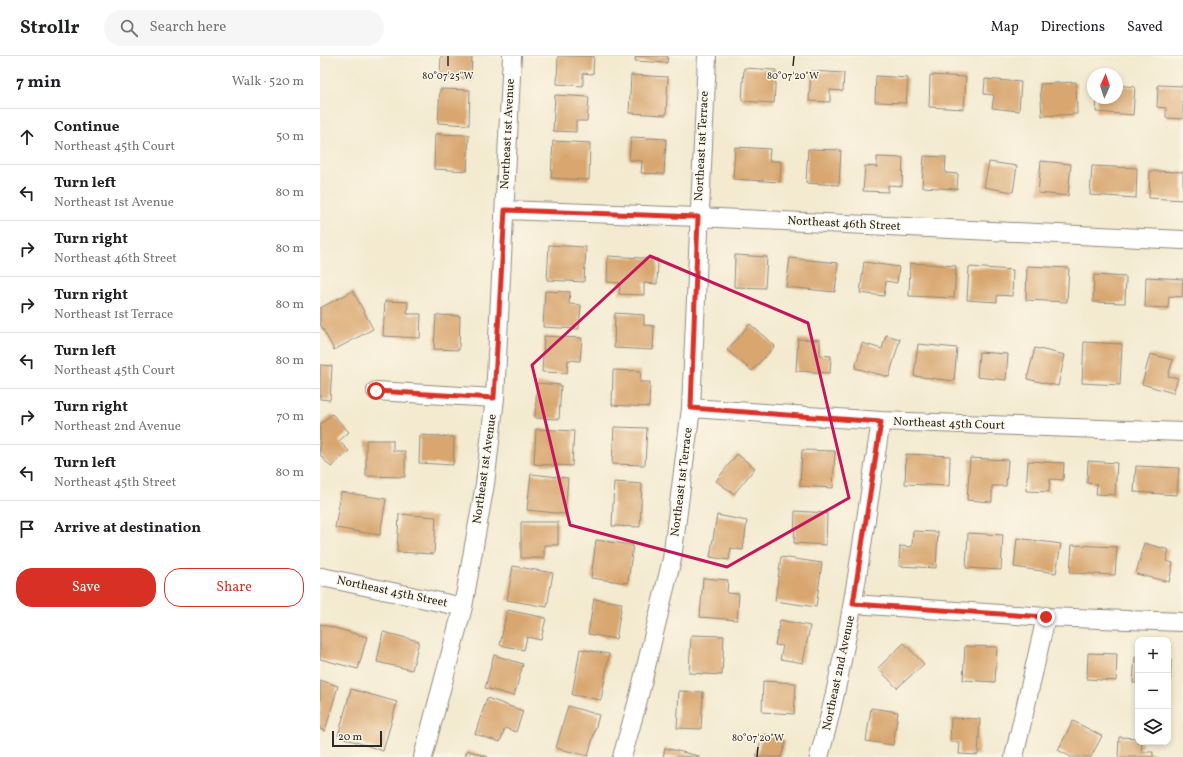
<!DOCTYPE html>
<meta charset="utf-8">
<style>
body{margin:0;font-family:Vollkorn,serif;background:#f6f6f6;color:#202124}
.controls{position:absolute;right:12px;bottom:12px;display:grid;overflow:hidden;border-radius:8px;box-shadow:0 2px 6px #0003}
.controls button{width:36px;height:36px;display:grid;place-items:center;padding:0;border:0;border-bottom:1px solid #e0e0e0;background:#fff;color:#202124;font:20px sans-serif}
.compass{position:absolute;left:767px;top:12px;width:36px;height:36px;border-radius:50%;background:#fff;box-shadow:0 2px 6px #0003;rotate:3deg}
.scale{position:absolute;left:12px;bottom:10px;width:50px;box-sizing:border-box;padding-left:4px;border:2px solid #2b2b2b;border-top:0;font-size:11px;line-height:14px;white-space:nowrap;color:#2b2b2b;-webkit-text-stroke:3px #fcf5e5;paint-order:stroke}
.stop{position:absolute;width:12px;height:12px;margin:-9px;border:3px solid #d93025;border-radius:50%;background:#fff}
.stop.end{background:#d93025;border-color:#fff;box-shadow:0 1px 4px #0008}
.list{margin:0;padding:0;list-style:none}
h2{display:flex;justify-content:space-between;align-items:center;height:52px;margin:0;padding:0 16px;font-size:17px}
h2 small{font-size:13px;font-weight:400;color:#757577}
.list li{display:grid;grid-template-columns:26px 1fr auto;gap:12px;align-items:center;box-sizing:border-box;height:56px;padding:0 16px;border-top:1px solid #e0e0e0}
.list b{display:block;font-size:15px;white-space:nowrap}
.list p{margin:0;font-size:13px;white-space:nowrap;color:#757577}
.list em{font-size:13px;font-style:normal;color:#757577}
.actions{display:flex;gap:8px;padding:12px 16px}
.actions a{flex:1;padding:9px 0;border:1px solid #d93025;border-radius:16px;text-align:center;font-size:14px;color:#d93025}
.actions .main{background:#d93025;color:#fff}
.icon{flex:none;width:22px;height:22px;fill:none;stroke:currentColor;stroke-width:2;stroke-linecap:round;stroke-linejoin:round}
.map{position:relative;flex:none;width:863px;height:701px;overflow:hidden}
header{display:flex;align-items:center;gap:24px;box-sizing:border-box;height:56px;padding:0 20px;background:#fff;border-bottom:1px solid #e0e0e0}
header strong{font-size:19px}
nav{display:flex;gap:22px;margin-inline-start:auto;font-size:14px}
.search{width:280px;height:36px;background:#f6f6f6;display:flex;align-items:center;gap:10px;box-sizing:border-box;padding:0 14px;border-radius:22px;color:#757577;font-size:15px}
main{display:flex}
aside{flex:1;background:#fff}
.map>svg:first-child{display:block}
</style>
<header>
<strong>Strollr</strong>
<div class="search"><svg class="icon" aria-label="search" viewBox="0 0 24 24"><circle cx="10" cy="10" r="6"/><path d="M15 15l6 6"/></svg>Search here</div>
<nav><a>Map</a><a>Directions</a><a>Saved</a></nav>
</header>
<main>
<aside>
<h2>7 min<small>Walk · 520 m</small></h2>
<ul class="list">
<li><svg class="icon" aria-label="ahead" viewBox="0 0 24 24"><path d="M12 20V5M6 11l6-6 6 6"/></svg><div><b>Continue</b><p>Northeast 45th Court</p></div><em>50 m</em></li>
<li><svg class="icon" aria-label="left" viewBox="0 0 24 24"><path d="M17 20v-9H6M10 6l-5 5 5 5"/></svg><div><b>Turn left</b><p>Northeast 1st Avenue</p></div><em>80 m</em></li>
<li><svg class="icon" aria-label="right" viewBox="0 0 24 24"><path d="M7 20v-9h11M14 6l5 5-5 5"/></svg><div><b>Turn right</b><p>Northeast 46th Street</p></div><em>80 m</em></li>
<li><svg class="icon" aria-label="right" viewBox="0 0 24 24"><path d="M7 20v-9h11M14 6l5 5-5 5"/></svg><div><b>Turn right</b><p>Northeast 1st Terrace</p></div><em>80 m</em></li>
<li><svg class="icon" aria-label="left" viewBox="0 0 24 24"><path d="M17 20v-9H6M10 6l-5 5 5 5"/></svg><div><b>Turn left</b><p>Northeast 45th Court</p></div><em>80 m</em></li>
<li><svg class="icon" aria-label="right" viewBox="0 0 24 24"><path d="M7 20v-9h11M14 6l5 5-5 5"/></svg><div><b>Turn right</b><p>Northeast 2nd Avenue</p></div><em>70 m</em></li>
<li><svg class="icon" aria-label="left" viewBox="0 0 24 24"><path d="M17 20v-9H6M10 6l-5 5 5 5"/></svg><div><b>Turn left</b><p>Northeast 45th Street</p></div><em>80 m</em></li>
<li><svg class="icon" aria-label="arrive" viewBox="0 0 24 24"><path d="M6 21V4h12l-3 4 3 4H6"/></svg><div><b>Arrive at destination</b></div></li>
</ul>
<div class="actions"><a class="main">Save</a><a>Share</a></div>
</aside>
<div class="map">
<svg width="863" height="701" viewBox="0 0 863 701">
<rect width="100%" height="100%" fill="#fcf5e5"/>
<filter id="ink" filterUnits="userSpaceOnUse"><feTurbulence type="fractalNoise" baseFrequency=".025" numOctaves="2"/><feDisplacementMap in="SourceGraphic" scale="8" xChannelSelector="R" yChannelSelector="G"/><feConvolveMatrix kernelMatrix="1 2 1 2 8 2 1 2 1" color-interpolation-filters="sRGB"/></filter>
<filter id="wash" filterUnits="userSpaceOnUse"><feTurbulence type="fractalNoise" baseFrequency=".012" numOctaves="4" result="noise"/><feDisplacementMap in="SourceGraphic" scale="16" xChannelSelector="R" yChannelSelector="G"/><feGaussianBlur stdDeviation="0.9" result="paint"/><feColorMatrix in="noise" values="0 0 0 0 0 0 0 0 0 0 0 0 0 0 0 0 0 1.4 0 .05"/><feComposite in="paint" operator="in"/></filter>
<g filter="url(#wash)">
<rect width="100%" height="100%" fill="#f3ead0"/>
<g id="blocks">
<path fill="#d8a66e" d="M121,0H152L151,23L120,21Z
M238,0H274L273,18L263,17V30L237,28Z
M316,0H348L347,7L315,5Z
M424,12L456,14L454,47L422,45Z
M491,15L524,17L523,35L510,34V46L489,45Z
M311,19L348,21L346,59L309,57Z
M610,19L646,21L644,53L609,51Z
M556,20L588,22L586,47L555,46Z
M665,23L701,26L699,55L672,52L674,39L664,38Z
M756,26L757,58L722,60L720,28Z
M797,29L815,31L813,59L776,56L777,42H797Z
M838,29L863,30V63L846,62V52L837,51Z
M120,33L150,34L149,69L118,67Z
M235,39L269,41L267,65H256V76L233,75Z
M115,78L149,79L147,115L114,113Z
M311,81L346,83L344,118L321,117L322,105L309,104Z
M233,85L270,87L269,124L231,122Z
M415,91L450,93L449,105H461L460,126L413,123Z
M488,93L521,94L519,129L486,127Z
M604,100L626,101L625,117L638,118L637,133L602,131Z
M557,101L583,102L582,130L568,129V136L543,135L545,110L557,111Z
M721,105L751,108L748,140L718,137Z
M669,106L697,110L693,136L664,131Z
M772,110L817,112L816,142L770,139Z
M830,115L863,116V144L829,142Z
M229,189L266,191L264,226L227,224Z
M415,199L447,201L445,232L414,231Z
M288,200L338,203L337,228L324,227V239L299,238L300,227L287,226Z
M470,202L518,207L515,236L466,231Z
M544,206L579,211L577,227L566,225L564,240L540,237Z
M590,207L636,210L634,242L589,240Z
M707,210L749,212L747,246L706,244Z
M649,211L693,214L692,240L677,239V246L647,244Z
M774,219L806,221L805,247L773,246Z
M826,221L863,223L862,241L849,240L848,252L825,251Z
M33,235L53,273L14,294L0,268V252Z
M225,235L250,236L249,248L261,249L259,273L223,271Z
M65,245L88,246L87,258H101L100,282L63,280Z
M295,257L324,259V269L334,270L333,294L294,292Z
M116,259L140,260L139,294L114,293Z
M430,268L455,290L432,315L407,294Z
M566,279L580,283L569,321L535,312L542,287L562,293Z
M224,280L262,282L260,305L248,304L247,317L222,316Z
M478,283L500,284V299L511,300L510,317L476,315Z
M764,286L802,288L800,329L762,327Z
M598,288L637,292L634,325L594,320Z
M715,292L745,299L738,330L707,323Z
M659,296L688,298L686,324L657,321Z
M830,298L853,304L848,320L858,322L853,337L822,328Z
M0,309L12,310L10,344L0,343Z
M293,314L321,315L320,326H330L329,351L292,349Z
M217,327L241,329L239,363L215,362Z
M12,358L29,376L19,385L29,395L11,411L0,399V369Z
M294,371L327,372L325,409L292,408Z
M216,373L254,375L252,410L214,408Z
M100,379L134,381L133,409L99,407Z
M46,384H73V395H85V421L46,420Z
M482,394L515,395L513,432L480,430Z
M417,398L435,412L414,438L396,425Z
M586,398L630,400L629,430L585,428Z
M650,402L688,404L686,430H672V446L647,444Z
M708,405L744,407L743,424L730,423L729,436L706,435Z
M768,405L797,407L795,439L776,438L777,428L767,427Z
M816,410L859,412L857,439L814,436Z
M211,418L248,422L245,458L207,454Z
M294,426L322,428L320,471L292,470Z
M21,436L66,443L60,479L15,472Z
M475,455L507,457L506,489L474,487Z
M79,458L116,461L114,498L77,496Z
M397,459L427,465L423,494L411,492L409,504L390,501Z
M201,466H238V489H224V502H201Z
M593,475L618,476L616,512L579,510L580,490L592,491Z
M648,477L683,479L681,514L646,512Z
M697,482L741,488L736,517L694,511Z
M276,484L313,489L308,527L271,522Z
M824,487L849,494L846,505L853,507L849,526L816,518Z
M752,489L797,491L795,519L750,517Z
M461,501L502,507L496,551L455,545Z
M193,510L233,517L227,551L187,544Z
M383,522L408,524L407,537L419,538L417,564L380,561Z
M274,543L302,547L296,583L268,578Z
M187,554L226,562L221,584L207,581L204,594L180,589Z
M460,564L490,570L483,607L460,603L463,590L455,589Z
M0,568L47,581L38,613L0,603Z
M63,576L99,585L92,614L57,606Z
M371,579L404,580L402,619L369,617Z
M584,587L604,608L577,632L558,612Z
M645,590L677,591L675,626L643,624Z
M260,593L289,598L281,644L252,639Z
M768,597L797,598L796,625L767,623Z
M174,599L203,608L194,640L165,632Z
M815,601H818V627H813Z
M848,603H851L850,629H848Z
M0,624L18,630L5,675L0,673Z
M443,625L476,627L474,658L442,656Z
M31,633L77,646L63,695L18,680Z
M359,635L383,636L381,673L357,672Z
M167,642L203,655L196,676L185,672L180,686L155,678Z
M248,650L279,659L268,700L236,692Z
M551,652L578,656L573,689L546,685Z
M631,662L660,663L658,699L639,698L640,686H630Z
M753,665L782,680L771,701H751L738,694Z
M443,678L466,685L461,701H436Z
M799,681L818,682V686H822L821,696H833V701H798Z
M345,692L379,700V701H343Z
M147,694L168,701H145Z"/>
</g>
</g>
<g filter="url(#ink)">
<use href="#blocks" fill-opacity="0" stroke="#8f8a7e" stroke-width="1"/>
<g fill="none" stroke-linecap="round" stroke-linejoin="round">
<g stroke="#8f8a7e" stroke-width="20">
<path id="minor" d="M185,154L378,161L863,184
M56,335L175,342
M371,352L561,365L863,376
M2,521L143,551
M533,548L726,561L863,566
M103,701L143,551L165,428L175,342L192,0
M302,701L317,648L352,503L371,352L387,0
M499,701C530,591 543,478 561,365
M694,701L726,561"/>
</g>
<use href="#minor" stroke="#fff" stroke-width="18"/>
</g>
</g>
<g fill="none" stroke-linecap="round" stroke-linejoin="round" filter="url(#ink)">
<path stroke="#d93025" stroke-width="5" d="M56,335L174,342L185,154L378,161L371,352L561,366L533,548L726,561"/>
</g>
<path fill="none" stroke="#c2185b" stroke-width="3" stroke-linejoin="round" d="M330,200L488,267L529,442L407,511L250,469L212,309Z"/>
<path fill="none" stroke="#2b2b2b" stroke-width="1.5" d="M128,10V0M473,10L474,0M437,701L438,691"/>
<g text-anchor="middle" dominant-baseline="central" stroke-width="3" stroke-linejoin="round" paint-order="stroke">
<g font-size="12" fill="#2b2b2b" stroke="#fcf5e5">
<text transform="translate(188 78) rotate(-87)">Northeast 1st Avenue</text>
<text transform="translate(382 90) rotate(-87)">Northeast 1st Terrace</text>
<text transform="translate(524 168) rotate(3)">Northeast 46th Street</text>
<text transform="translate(629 368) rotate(2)">Northeast 45th Court</text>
<text transform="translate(165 413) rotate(-82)">Northeast 1st Avenue</text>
<text transform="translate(362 426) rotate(-83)">Northeast 1st Terrace</text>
<text transform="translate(72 536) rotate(12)">Northeast 45th Street</text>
<text transform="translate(519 617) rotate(-78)">Northeast 2nd Avenue</text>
</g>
</g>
<g font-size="10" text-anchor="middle" fill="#2b2b2b" stroke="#fcf5e5" stroke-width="3" stroke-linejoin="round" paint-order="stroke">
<text x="128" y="23">80°07'25"W</text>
<text x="473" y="23">80°07'20"W</text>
<text x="438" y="685">80°07'20"W</text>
</g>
</svg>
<div class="controls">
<button>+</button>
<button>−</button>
<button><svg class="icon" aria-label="layers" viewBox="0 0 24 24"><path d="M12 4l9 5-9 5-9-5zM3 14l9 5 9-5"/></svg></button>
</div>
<svg class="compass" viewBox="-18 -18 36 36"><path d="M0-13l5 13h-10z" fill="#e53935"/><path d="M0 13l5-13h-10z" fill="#757577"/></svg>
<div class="scale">20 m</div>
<div class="stop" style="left:56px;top:335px"></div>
<div class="stop end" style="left:726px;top:561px"></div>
</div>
</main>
